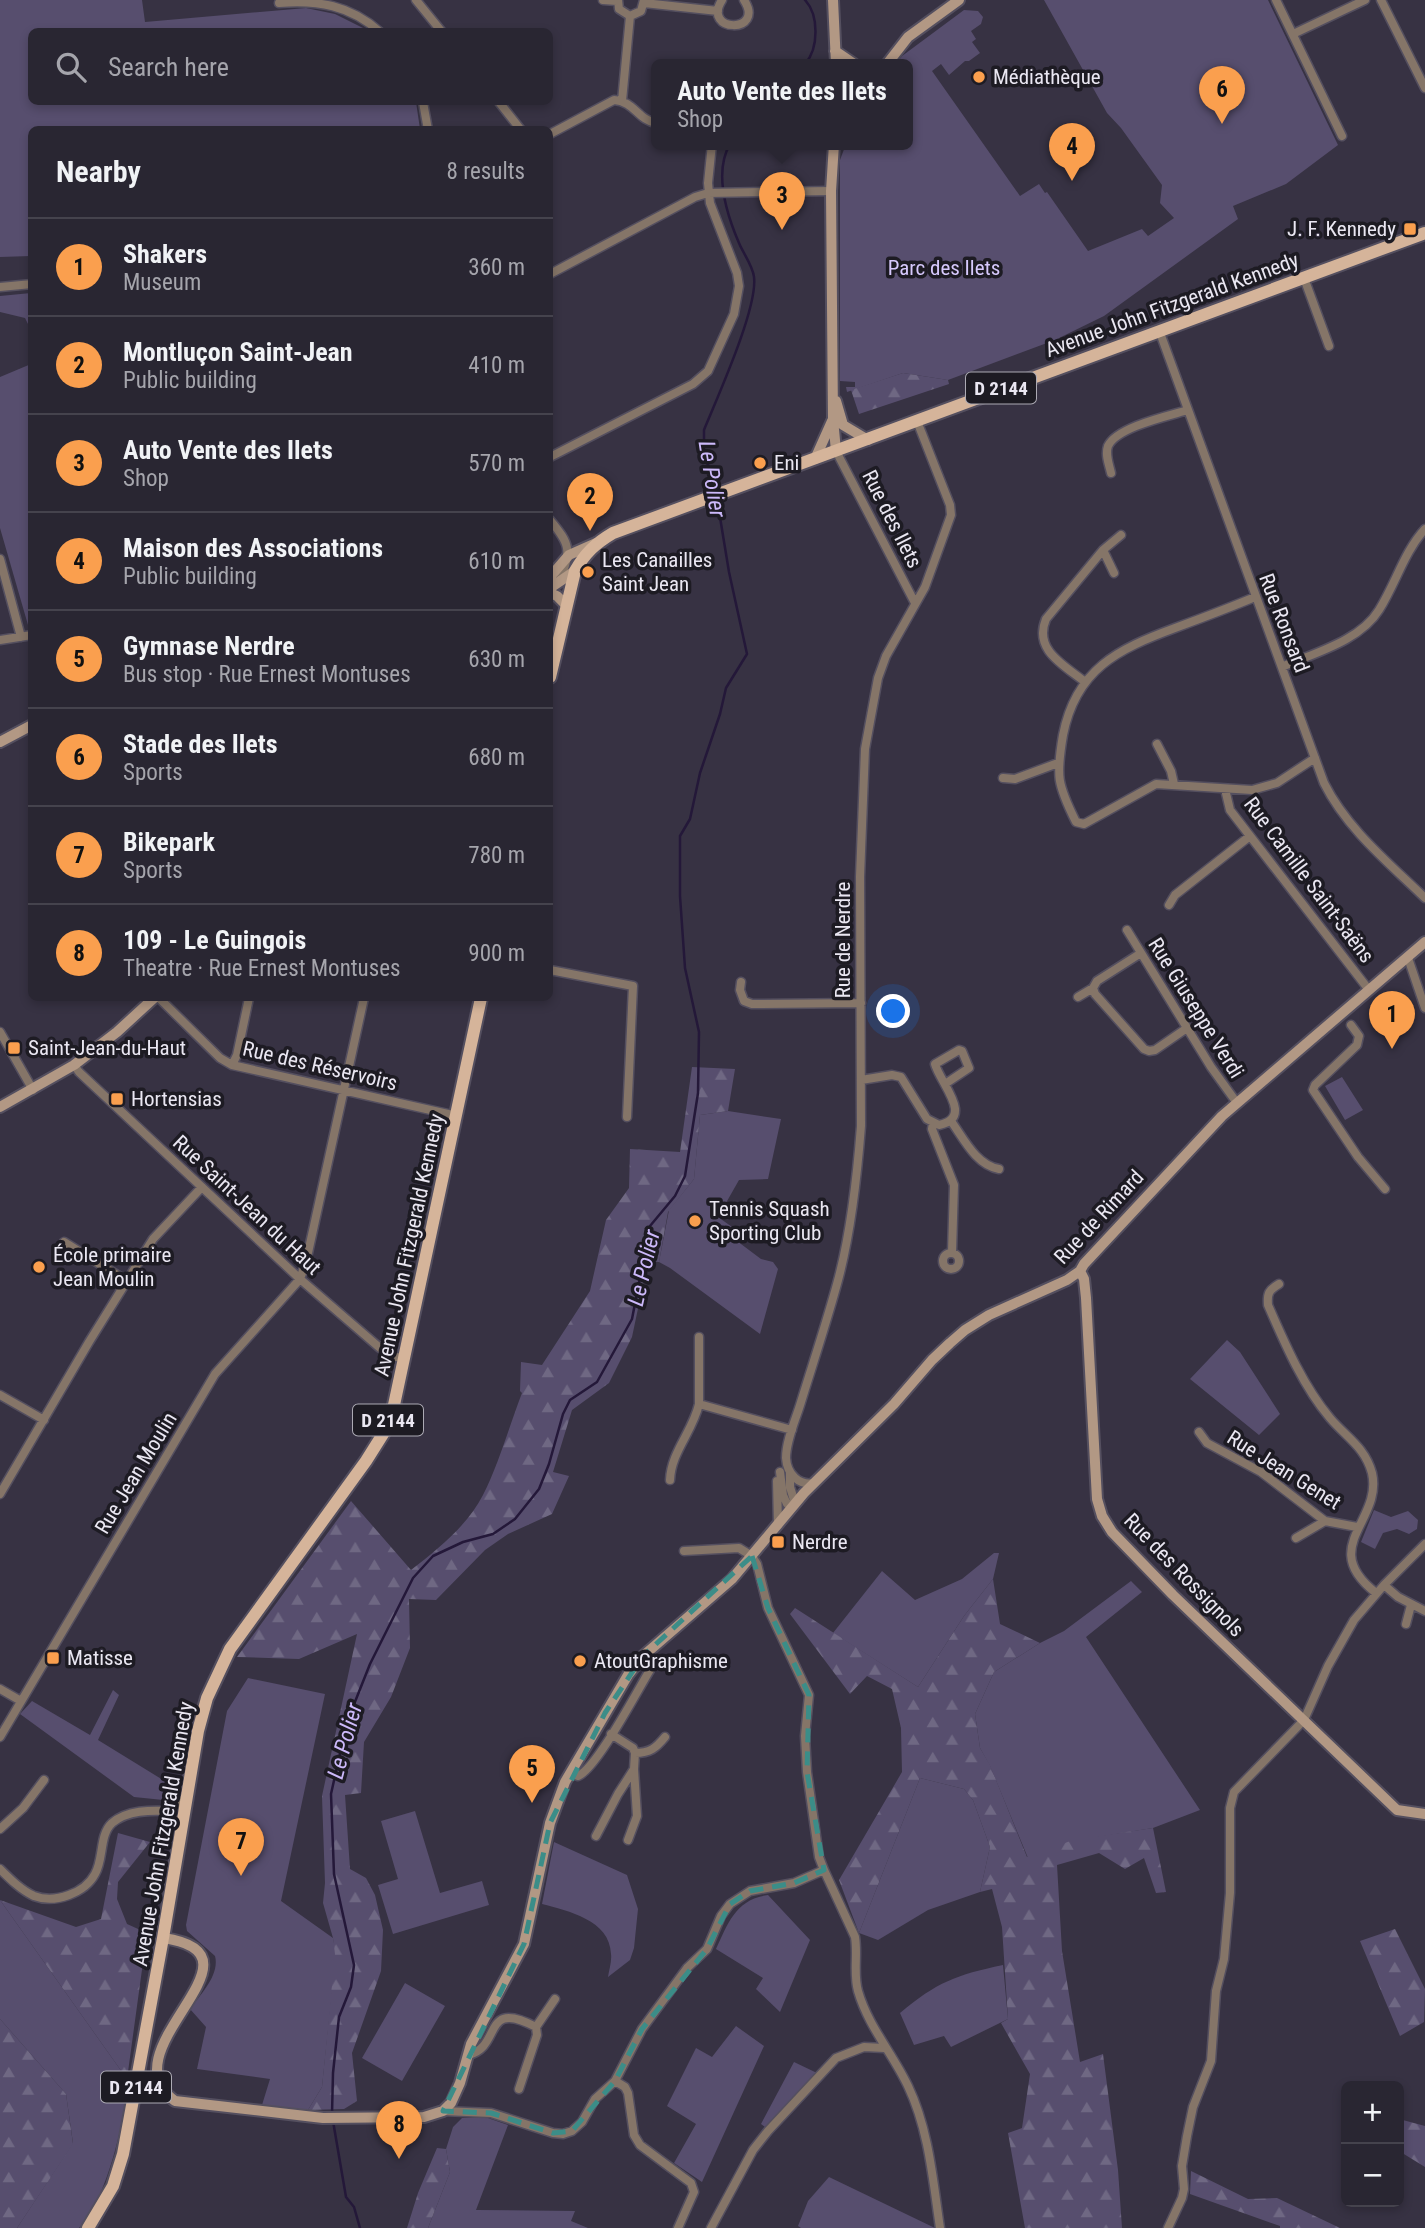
<!DOCTYPE html>
<meta charset="utf-8">
<style>
body{margin:0;font-family:"Roboto Condensed",sans-serif;background:#35323e;color:#f1f3f6}
.controls{position:absolute;right:21px;bottom:21px;display:grid;overflow:hidden;border-radius:10px;box-shadow:0 4px 10px #0003}
.controls button{width:63px;height:63px;display:grid;place-items:center;padding:0;border:0;border-bottom:2px solid #45434d;background:#292632;color:#f1f3f6;font:35px sans-serif}
.you{position:absolute;left:894px;top:1012px;width:24px;height:24px;margin:-18px;border:5px solid #fff;border-radius:50%;background:#1a73e8;box-shadow:0 0 0 10px #1a73e833}
.badge{display:grid;place-items:center;width:46px;height:46px;border-radius:50%;background:#fa9f4e;color:#111;font-size:23px;font-weight:700}
.pin{position:absolute;translate:-50% -58px;filter:drop-shadow(0 2px 4px #0008)}
.pin::after{content:'';position:absolute;top:37px;width:24px;height:21px;background:inherit;clip-path:polygon(0 0,100% 0,50% 100%)}
.popup{position:absolute;left:651px;top:59px;width:262px;height:91px;box-sizing:border-box;display:grid;place-content:center;border-radius:10px;background:#292632;filter:drop-shadow(0 2px 5px #0005);font-size:23px;white-space:nowrap;color:#a5a5ac}
.popup b{font-size:26px;color:#f1f3f6}
.popup::after{content:'';position:absolute;left:50%;top:100%;margin-left:-14px;border:14px solid transparent;border-top-color:#292632}
.list{margin:0;padding:0;list-style:none}
h2{display:flex;justify-content:space-between;align-items:center;height:91px;margin:0;padding:0 28px;font-size:30px}
h2 small{font-size:23px;font-weight:400;color:#a5a5ac}
.list li{display:grid;grid-template-columns:46px 1fr auto;gap:21px;align-items:center;box-sizing:border-box;height:98px;padding:0 28px;border-top:2px solid #45434d}
.list b{display:block;font-size:26px;white-space:nowrap}
.list p{margin:0;font-size:23px;white-space:nowrap;color:#a5a5ac}
.list em{font-size:23px;font-style:normal;color:#a5a5ac}
.icon{flex:none;width:38px;height:38px;fill:none;stroke:currentColor;stroke-width:2;stroke-linecap:round;stroke-linejoin:round}
.map{position:relative;flex:none;width:1425px;height:2228px;overflow:hidden}
.search{position:absolute;background:#292632;box-shadow:0 4px 10px #0003;left:28px;top:28px;width:525px;height:77px;display:flex;align-items:center;gap:18px;box-sizing:border-box;padding:0 24px;border-radius:10px;color:#a5a5ac;font-size:26px}
.panel{position:absolute;background:#292632;box-shadow:0 4px 10px #0003;left:28px;top:126px;width:525px;height:875px;border-radius:10px}
.map>svg:first-child{display:block}
</style>
<div class="map">
<svg width="1425" height="2228" viewBox="0 0 1425 2228">
<defs>
<pattern id="forest-firs" width="22" height="20" patternUnits="userSpaceOnUse" patternTransform="scale(1.75)"><rect width="22" height="20" fill="#574e6e"/><path d="M5 1l3.5 6h-7zM16 11l3.5 6h-7z" fill="#6f6883"/></pattern>
</defs>
<rect width="100%" height="100%" fill="#373243"/>
<path fill="#574e6e" d="M0,0H142L145,22L306,8L335,14L369,31L32,32V102H416L420,129L32,130L31,256L0,257Z
M1044,0H1268L1338,145L1286,184L1233,206L1238,219L1104,316L1055,340L948,380L903,373L847,392L846,387H855V382L840,381V160L846,144H908V64H896L902,56L964,10L978,11L983,17L981,24L971,31L976,39L972,42L980,53L969,61H965L949,75L941,64L932,71L1020,196L1039,184L1045,193L1047,192L1088,251L1142,229L1148,236L1174,218L1160,203L1162,185L1121,128L1107,113Z
M31,293H32L31,330L25,318L0,312V296Z
M31,364L32,625H28L0,528V377Z
M1342,1077L1363,1110L1345,1120L1325,1086Z
M728,1111L781,1119L768,1179L739,1180L718,1217L742,1234L737,1241L761,1259L773,1262L778,1269L760,1334L670,1268L659,1262L669,1210L694,1179L700,1115Z
M1227,1340L1240,1352L1280,1414L1259,1435L1190,1379Z
M1374,1510L1391,1517L1408,1511L1418,1520L1417,1529L1409,1534L1397,1529L1383,1533L1375,1549L1361,1542Z
M994,1553H999L993,1579L964,1616L918,1687L833,1633L882,1571L915,1600L962,1579Z
M1131,1581L1142,1592L1086,1637L1200,1810L1153,1828L1073,1841L1028,1858L990,1766L980,1748L975,1714L994,1672L1040,1643L1064,1631Z
M248,1678L325,1694L281,1901L333,1938L336,1954L322,2087L308,2110L262,2105L270,2079L197,2069L206,2027L190,2009C200,1995 220,1975 215,1956L187,1931L186,1925L227,1711Z
M113,1690L119,1695L98,1740L176,1788L173,1801L134,1797L20,1714L32,1701L90,1735Z
M920,1778L964,1789L973,1800L990,1847L980,1892L928,1910L878,1940L859,1933Z
M415,1811L440,1893L482,1881L489,1905L393,1934L378,1885L398,1879L381,1821Z
M554,1842L627,1875L638,1909L634,1948L630,1960L608,1977C609,1970 612,1961 611,1954C610,1920 568,1911 542,1904Z
M768,1895L810,1940L780,2012L756,1989L763,1978L716,1949C728,1923 736,1899 768,1895Z
M0,1900L127,2079C126,2119 107,2199 79,2228H17L73,2143L66,2094L0,2019Z
M1003,1965L1008,2019L951,2047L944,2036L914,2045L900,2013C937,1982 956,1975 1003,1965Z
M405,1983L445,2006L402,2081L362,2058Z
M736,2026L764,2046L702,2182L674,2163L696,2124L667,2106L696,2048L712,2057Z
M794,2062L817,2073L765,2127L761,2124Z
M485,2117L508,2125L476,2210L575,2211L571,2221L588,2228H428L450,2172L446,2149L453,2127L462,2118Z
M829,2177L935,2228H801L798,2226L808,2201Z"/>
<path fill="url(#forest-firs)" d="M903,373L948,380L949,384L859,414L851,390Z
M692,1067L735,1069L728,1111L700,1115L694,1179L668,1212L659,1262L648,1261L632,1337L609,1383L572,1410L553,1472L569,1476L552,1514L508,1534L485,1550L436,1600L409,1599L410,1648L391,1697L364,1742L361,1793L345,1795L350,1869L366,1878L375,1895L383,1930L381,1971L352,2053L357,2101L344,2109L308,2110L322,2087L335,1954L333,1938L323,1903L325,1883L322,1796L357,1634L299,1659L237,1657L351,1501L411,1570C438,1549 467,1526 483,1495C498,1466 510,1424 522,1393L520,1391L521,1362L542,1365L590,1291L606,1220L629,1188L630,1149L680,1152Z
M993,1579L1000,1624L1040,1643L994,1672L975,1714L980,1748L990,1765L1027,1857L1073,1840L1153,1828L1166,1892L1156,1893L1144,1858L1125,1869L1099,1853L1057,1865L1062,1951L1080,2062L1103,2054L1118,2170L1122,2228H1025L1008,2133L1022,2128L1030,2074L1001,2023L1008,2019L1002,1927L992,1889L980,1892L990,1847L973,1800L964,1789L920,1778L859,1933L839,1880L902,1772L901,1728L892,1689L867,1676L850,1694L790,1614L795,1608L918,1687L964,1616Z
M118,1833L150,1842L118,1882L117,1899L127,1924L147,1933L127,2079L0,1900L76,1927L101,1919Z
M1395,1929L1425,1989L1424,2022L1400,2036L1360,1941Z
M0,2019L66,2094L73,2144L17,2228H0Z
M1399,2119L1425,2126V2167L1399,2151Z
M437,2148L446,2149L450,2172L428,2228H407L418,2193Z
M1191,2171L1248,2199L1277,2198L1340,2228H1280V2226L1190,2194Z"/>
<g fill="none" stroke-linecap="round" stroke-linejoin="round">
<path stroke="#241839" stroke-width="2.5" d="M805,0C819,15 819,48 805,64
M715,492L704,450V430C717,398 758,308 754,277C753,266 743,253 739,243C727,215 713,173 730,144
M332,2114L333,2073L339,2017L351,1987L354,1965L334,1874L331,1794L347,1722L370,1664L413,1578L433,1556L463,1542L493,1534L515,1519L539,1489L549,1464L563,1414L570,1400L597,1382L632,1319L650,1226L675,1196L685,1176L698,1093L699,1032L685,968L680,896V836L690,819L700,773L720,714L726,688L747,654L729,572L717,499
M333,2121L346,2197L354,2207L360,2228"/>
<g stroke="#544f5f" stroke-width="11">
<path id="street" d="M416,0L442,32
M603,0L617,1
M618,0L619,9L630,16L641,11L644,0
M722,0C701,33 766,34 744,0
M1276,0L1342,136
M1381,0L1425,88
M279,3C318,0 350,5 380,32
M644,3L718,11
M1293,34L1365,0
M622,101L630,16
M423,102L428,130
M499,102L521,130
M550,134L614,100C634,101 638,120 656,123
M550,274L695,197L708,193L831,191
M1304,278L1329,346
M0,287L32,284
M1159,330L1324,783C1347,829 1389,863 1425,898
M836,451L915,603
M550,457L693,384L708,371L734,314L739,286L737,273L710,203L708,183L712,144
M1111,473C1109,464 1105,455 1108,446C1117,427 1168,416 1188,410
M550,520C571,545 571,550 560,580
M1103,550L1114,573
M0,559L21,637
M1255,597C1229,608 1202,618 1175,628C1118,649 1076,669 1063,735C1056,776 1057,784 1076,822L1084,824L1156,784L1252,790L1277,783L1315,758
M0,640L32,635
M1282,667C1314,653 1360,641 1379,610C1396,583 1404,552 1425,529
M1085,682C1064,665 1033,650 1046,619L1103,550L1121,535
M1157,744L1171,771L1174,784
M1003,778L1015,779L1058,763
M1225,789L1230,810L1369,990
M1169,905L1175,895L1250,836
M1127,930L1211,1067L1237,1103
M1141,953L1097,981L1093,988L1095,994L1144,1049L1149,1051L1155,1050L1187,1028
M1408,958L1425,1008
M550,970L633,986L627,1117
M741,982L740,990L744,1001L752,1004L861,1003
M1078,997L1093,988
M159,998L220,1058L232,1065L457,1116
M1351,1025L1359,1036L1357,1045L1315,1085L1313,1090L1358,1157L1385,1189
M0,1032L33,1090
M74,1065L79,1072L300,1279L380,1348L396,1357L405,1358
M232,1065L237,1055L249,998
M861,1080L892,1075L901,1077L927,1119L939,1125C975,1118 940,1083 935,1064L959,1050L962,1051L969,1068L945,1084
M951,1121C964,1139 976,1165 999,1169
M933,1123L932,1129L954,1185L952,1252
M64,1242L127,1281
M943 1261a8 8 0 1 1 16 0a8 8 0 1 1-16 0Z
M1279,1284C1269,1290 1267,1293 1268,1305C1285,1344 1303,1386 1330,1418C1346,1437 1365,1447 1372,1473C1383,1521 1317,1547 1376,1593
M699,1337V1404L792,1430
M0,1395L44,1420
M1199,1432L1207,1443L1261,1472L1325,1521L1357,1527
M780,1472L783,1495L787,1504L795,1503L790,1487V1473
M670,1480C671,1452 693,1431 699,1404
M777,1481L778,1525
M814,1483C799,1486 787,1474 786,1458C786,1440 796,1419 801,1402C813,1363 826,1324 837,1284C851,1234 857,1178 861,1126L860,877L865,749L878,678L886,656L925,587L951,515L950,505L917,421
M0,1494L89,1342L153,1239L202,1187
M1296,1538L1325,1521
M1384,1585L1398,1597L1425,1611
M1406,1624L1411,1605
M651,1663L674,1664
M0,1689L21,1701
M0,1737L215,1374L300,1279L306,1262L364,998
M635,1753C650,1753 656,1748 665,1737
M570,1773L578,1776C597,1768 637,1691 650,1670L651,1663L643,1656
M0,1829L23,1808L44,1780
M596,1836L618,1794L634,1769L635,1753L633,1748L611,1734
M628,1840L637,1816L634,1769
M0,1869C10,1879 21,1890 34,1896C55,1904 85,1893 95,1874C104,1859 99,1835 112,1823C127,1810 151,1810 169,1811L185,1798
M824,1870L855,1937C858,1955 853,1973 858,1991C868,2026 893,2054 908,2086C929,2130 933,2181 940,2228
M536,2027L555,1999
M468,2055C503,2047 481,1998 536,2027L537,2035L519,2089
M615,2081L625,2087L628,2093L634,2135L640,2145L691,2183L694,2192L678,2228
M443,2111L491,2113L553,2133L563,2134L572,2131L582,2122L595,2099L615,2081L642,2029L687,1968L707,1949L721,1916L730,1904L750,1891L794,1883L824,1870L819,1857L807,1772L805,1736L809,1695L768,1608L757,1564L752,1556L739,1548L684,1551
M711,2228L753,2150L768,2131L836,2058L864,2047L884,2048
M1168,2228L1182,2198L1184,2189L1182,2166L1187,2136L1193,2107L1211,2061L1216,1991L1224,1959L1230,1893V1808L1234,1792L1304,1720L1328,1666L1354,1620L1384,1585L1425,1544"/>
</g>
<g stroke="#544f5f" stroke-width="14">
<path id="secondary" d="M833,0L836,64
M835,51L854,64
M887,64L908,37L959,0
M834,144L831,191L833,419L836,451
M836,401L843,425L868,440
M815,459L832,421
M550,577L569,555L596,543
M550,588L575,571
M550,593L557,596L566,605
M0,742L32,725
M0,1107L74,1065L117,1032L154,998
M1080,1271L1084,1279L1086,1298L1097,1499L1102,1516L1112,1532L1173,1595L1397,1810L1425,1814
M163,1938C278,1954 103,2050 175,2101L323,2118L424,2117L443,2111L451,2103L460,2083L471,2044L524,1944L550,1823L565,1782L628,1675L643,1656L732,1579L804,1493L894,1404L932,1360L950,1343L965,1330L989,1315L1067,1280L1080,1271L1084,1264L1222,1116L1425,942"/>
</g>
<g stroke="#544f5f" stroke-width="16">
<path id="primary" d="M550,677L575,571C585,553 596,543 613,533L1425,233
M88,2228L113,2186L123,2154L163,1938L198,1731L207,1698L230,1649L366,1461L383,1434L394,1405L481,998"/>
</g>
<use href="#street" stroke="#857568" stroke-width="8"/>
<use href="#secondary" stroke="#b29884" stroke-width="10"/>
<use href="#primary" stroke="#d5b49a" stroke-width="12"/>
</g>
<path fill="none" stroke="#3b8d88" stroke-width="5" stroke-dasharray="14 9" stroke-linejoin="round" d="M752,1556L768,1608L809,1695L807,1772L824,1870L794,1883L750,1891L730,1904L707,1949L642,2029L615,2081L572,2131L553,2133L491,2113L443,2111L524,1944L550,1823L605,1713L643,1656Z"/>
<g fill="#fa9f4e" stroke="#1d1b23" stroke-width="2.5">
<circle cx="979" cy="77" r="7"/>
<rect x="1403" y="222" width="14" height="14" rx="3.5"/>
<circle cx="760" cy="463" r="7"/>
<circle cx="588" cy="572" r="7"/>
<rect x="7" y="1041" width="14" height="14" rx="3.5"/>
<rect x="110" y="1092" width="14" height="14" rx="3.5"/>
<circle cx="695" cy="1221" r="7"/>
<circle cx="39" cy="1267" r="7"/>
<rect x="771" y="1535" width="14" height="14" rx="3.5"/>
<rect x="46" y="1651" width="14" height="14" rx="3.5"/>
<circle cx="580" cy="1661" r="7"/>
</g>
<g text-anchor="middle" dominant-baseline="central" stroke-width="7" stroke-linejoin="round" paint-order="stroke">
<g fill="#1d1b23" stroke="#acaab4" stroke-width="2">
<rect x="966" y="372.5" width="70" height="31" rx="5"/>
<rect x="353" y="1404.5" width="70" height="31" rx="5"/>
<rect x="101" y="2071.5" width="70" height="31" rx="5"/>
</g>
<g font-size="19" font-weight="bold" fill="#eae7f2">
<text x="1001" y="388">D 2144</text>
<text x="388" y="1420">D 2144</text>
<text x="136" y="2087">D 2144</text>
</g>
<g font-size="21" fill="#eae7f2" stroke="#1d1b23" text-anchor="start">
<text x="993" y="77">Médiathèque</text>
<text x="1396" y="229" text-anchor="end">J. F. Kennedy</text>
<text x="774" y="463">Eni</text>
<text x="602" y="560">Les Canailles<tspan x="602" dy="24">Saint Jean</tspan></text>
<text x="28" y="1048">Saint-Jean-du-Haut</text>
<text x="131" y="1099">Hortensias</text>
<text x="709" y="1209">Tennis Squash<tspan x="709" dy="24">Sporting Club</tspan></text>
<text x="53" y="1255">École primaire<tspan x="53" dy="24">Jean Moulin</tspan></text>
<text x="792" y="1542">Nerdre</text>
<text x="67" y="1658">Matisse</text>
<text x="594" y="1661">AtoutGraphisme</text>
</g>
<g font-size="21" fill="#d7c9fd" stroke="#1d1b23">
<text x="944" y="268">Parc des Ilets</text>
</g>
<g font-size="21" fill="#eae7f2" stroke="#1d1b23">
<text transform="translate(1172 305) rotate(-20)">Avenue John Fitzgerald Kennedy</text>
<text transform="translate(892 519) rotate(63)">Rue des Ilets</text>
<text transform="translate(1284 623) rotate(69)">Rue Ronsard</text>
<text transform="translate(1309 880) rotate(53)">Rue Camille Saint-Saëns</text>
<text transform="translate(843 940) rotate(-90)">Rue de Nerdre</text>
<text transform="translate(1196 1008) rotate(58)">Rue Giuseppe Verdi</text>
<text transform="translate(320 1066) rotate(13)">Rue des Réservoirs</text>
<text transform="translate(247 1205) rotate(43)">Rue Saint-Jean du Haut</text>
<text transform="translate(1099 1217) rotate(-47)">Rue de Rimard</text>
<text transform="translate(409 1245) rotate(-78)">Avenue John Fitzgerald Kennedy</text>
<text transform="translate(1284 1470) rotate(32)">Rue Jean Genet</text>
<text transform="translate(136 1473) rotate(-59)">Rue Jean Moulin</text>
<text transform="translate(1184 1575) rotate(46)">Rue des Rossignols</text>
<text transform="translate(163 1834) rotate(-80)">Avenue John Fitzgerald Kennedy</text>
</g>
<g font-size="23" font-style="italic" fill="#ccb9fa" stroke="#1d1b23">
<text transform="translate(712 479) rotate(81)">Le Polier</text>
<text transform="translate(644 1268) rotate(-77)">Le Polier</text>
<text transform="translate(345 1741) rotate(-75)">Le Polier</text>
</g>
</g>
</svg>
<div class="controls">
<button>+</button>
<button>−</button>
</div>
<div class="you"></div>
<div class="pin badge" style="left:1392px;top:1049px">1</div>
<div class="pin badge" style="left:590px;top:531px">2</div>
<div class="pin badge" style="left:782px;top:230px">3</div>
<div class="popup"><b>Auto Vente des Ilets</b>Shop</div>
<div class="pin badge" style="left:1072px;top:181px">4</div>
<div class="pin badge" style="left:532px;top:1803px">5</div>
<div class="pin badge" style="left:1222px;top:124px">6</div>
<div class="pin badge" style="left:241px;top:1876px">7</div>
<div class="pin badge" style="left:399px;top:2159px">8</div>
<div class="search"><svg class="icon" aria-label="search" viewBox="0 0 24 24"><circle cx="10" cy="10" r="6"/><path d="M15 15l6 6"/></svg>Search here</div>
<section class="panel">
<h2>Nearby<small>8 results</small></h2>
<ul class="list">
<li><span class="badge">1</span><div><b>Shakers</b><p>Museum</p></div><em>360 m</em></li>
<li><span class="badge">2</span><div><b>Montluçon Saint-Jean</b><p>Public building</p></div><em>410 m</em></li>
<li><span class="badge">3</span><div><b>Auto Vente des Ilets</b><p>Shop</p></div><em>570 m</em></li>
<li><span class="badge">4</span><div><b>Maison des Associations</b><p>Public building</p></div><em>610 m</em></li>
<li><span class="badge">5</span><div><b>Gymnase Nerdre</b><p>Bus stop · Rue Ernest Montuses</p></div><em>630 m</em></li>
<li><span class="badge">6</span><div><b>Stade des Ilets</b><p>Sports</p></div><em>680 m</em></li>
<li><span class="badge">7</span><div><b>Bikepark</b><p>Sports</p></div><em>780 m</em></li>
<li><span class="badge">8</span><div><b>109 - Le Guingois</b><p>Theatre · Rue Ernest Montuses</p></div><em>900 m</em></li>
</ul>
</section>
</div>
